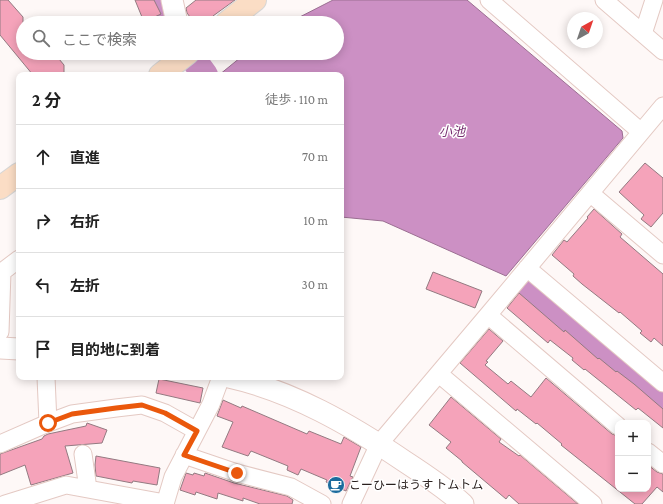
<!DOCTYPE html>
<html lang="ja">
<meta charset="utf-8">
<style>
body{margin:0;font-family:"Crimson Pro","Noto Sans JP",serif;background:#f2f2f2;color:#222}
.controls{position:absolute;right:12px;bottom:12px;display:grid;overflow:hidden;border-radius:8px;box-shadow:0 2px 10px #0003}
.controls button{width:36px;height:36px;display:grid;place-items:center;padding:0;border:0;border-bottom:1px solid #e0e0e0;background:#fff;color:#222;font:20px sans-serif}
.compass{position:absolute;left:567px;top:12px;width:36px;height:36px;border-radius:50%;background:#fff;box-shadow:0 2px 10px #0003;rotate:40deg}
.stop{position:absolute;width:12px;height:12px;margin:-9px;border:3px solid #ea580c;border-radius:50%;background:#fff}
.stop.end{background:#ea580c;border-color:#fff;box-shadow:0 1px 4px #0008}
.list{margin:0;padding:0;list-style:none}
h2{display:flex;justify-content:space-between;align-items:center;height:52px;margin:0;padding:0 16px;font-size:17px}
h2 small{font-size:13px;font-weight:400;color:#767676}
.list li{display:grid;grid-template-columns:26px 1fr auto;gap:12px;align-items:center;box-sizing:border-box;height:64px;padding:0 16px;border-top:1px solid #e0e0e0}
.list b{display:block;font-size:15px;white-space:nowrap}
.list em{font-size:13px;font-style:normal;color:#767676}
.icon{flex:none;width:22px;height:22px;fill:none;stroke:currentColor;stroke-width:2;stroke-linecap:round;stroke-linejoin:round}
.map{position:relative;flex:none;width:663px;height:504px;overflow:hidden}
.search{position:absolute;background:#fff;box-shadow:0 2px 10px #0003;left:16px;top:16px;width:328px;height:44px;display:flex;align-items:center;gap:10px;box-sizing:border-box;padding:0 14px;border-radius:22px;color:#767676;font-size:15px}
.panel{position:absolute;background:#fff;box-shadow:0 2px 10px #0003;left:16px;top:72px;width:328px;height:308px;border-radius:8px}
.map>svg:first-child{display:block}
</style>
<div class="map">
<svg width="663" height="504" viewBox="0 0 663 504">
<rect width="100%" height="100%" fill="#fef8f7"/>
<path fill="#cc90c4" stroke="#9b6e92" d="M333,0H467L622,131L623,138L506,276L383,221L341,217V75H219L246,53H337V23H288Z"/>
<g fill="none" stroke-linecap="round" stroke-linejoin="round">
<path stroke="#cc90c4" stroke-width="26" d="M160,0L169,23
M194,60L205,75
M529,290L663,403"/>
</g>
<path fill="#f5a3ba" stroke="#937a81" d="M0,0H8L23,17V53H54L64,65V75H33L0,35Z
M135,0H154L161,14L144,22Z
M196,0H235L213,16L214,19L209,23H189L188,18L190,17L187,13L186,8Z
M645,163L663,178V213L651,227L641,219L644,215L619,192Z
M594,209L622,234L620,237L663,274V346L654,338L651,342L640,333L642,331L620,312L619,313L582,284L573,276L574,274L552,255L564,240L567,242L588,218L587,217Z
M433,272L482,291L475,308L426,289Z
M519,293L564,332L565,330L598,359L599,358L616,372L617,371L634,384L663,409V428L638,408L636,410L585,369L584,370L572,360L573,358L550,340L548,343L507,308Z
M489,329L503,341L486,361L488,362L485,365L508,384L511,381L531,397L546,378L612,434L618,436V489H648V465L657,472L663,474V492L657,487L642,504H635L561,445L562,444L537,423L536,424L517,409L516,411L460,363Z
M159,379L203,388L200,403L156,393Z
M451,397L501,439L499,442L519,456L520,455L578,504H519L509,495L506,499L462,462V461L446,448L451,442L429,425Z
M223,400L241,408L242,406L307,434L309,431L341,444L344,437L361,447L350,476L353,477L346,491L326,482L327,480L301,469L298,475L287,470L288,466L251,451L248,456L222,447L233,422L217,416Z
M87,423L107,430L102,443L65,446L73,473L31,485L25,465L0,475V454L42,439L44,436L48,434L86,426Z
M96,456L160,468L157,485L133,481L132,483L96,476L95,465Z
M186,473L193,475L194,473L204,476L205,473L234,483L287,496L293,500L292,504H260L243,498V501L218,493L217,499L196,492L195,495L180,490Z"/>
<g fill="none" stroke-linecap="round" stroke-linejoin="round">
<g stroke="#e4c9c3" stroke-width="19">
<path id="minor" d="M489,0L641,132
M604,0L663,51
M643,34L654,0
M590,193L663,255
M527,268L663,383
M488,315L618,426
M0,332L2,272L19,259
M439,374L593,504
M46,377L48,423
M0,444L48,423L72,414L116,408L142,405L165,413L197,431
M648,452L663,464
M83,454L88,489
M184,455L237,473L291,487L322,504
M5,504L66,485L165,503
M165,504L173,477L211,404L221,377
M351,504L379,444L488,315L663,106"/>
</g>
<g stroke="#e4c9c3" stroke-width="23">
<path id="tertiary" d="M172,0L177,23
M0,348L19,349
M229,377C292,391 351,425 404,461C424,474 445,488 463,504"/>
</g>
<g stroke="#d8d7d6" stroke-width="24">
<path id="primary" d="M226,23L255,0
M160,75L188,53
M0,188L19,174"/>
</g>
<use href="#minor" stroke="#fff" stroke-width="17"/>
<use href="#tertiary" stroke="#fff" stroke-width="21"/>
<use href="#primary" stroke="#fbddc5" stroke-width="22"/>
</g>
<g fill="none" stroke-linecap="round" stroke-linejoin="round">
<path stroke="#ea580c" stroke-width="5" d="M48,423L72,414L116,408L142,405L165,413L197,431L184,455L237,473"/>
</g>
<defs>
<g id="cafe-disc" transform="scale(0.9)"><circle r="9.5" fill="#1c6b9d" stroke="#fff"/><path d="M-5.5-4.5H6V0H3Q3 3.5 0 3.5H-2.5Q-5.5 3.5-5.5 0ZM3-3.2v2h1.7v-2ZM-6 4.5H4V6H-6Z" fill="#fff"/></g>
</defs>
<g fill-rule="evenodd">
<use href="#cafe-disc" x="336" y="485"/>
</g>
<g text-anchor="middle" dominant-baseline="central" stroke-width="3" stroke-linejoin="round" paint-order="stroke">
<g font-size="12" fill="#291f1d" stroke="#fff" text-anchor="start">
<text x="349" y="485">こーひーはうす トムトム</text>
</g>
<g font-size="13" font-style="italic" fill="#783071" stroke="#fff">
<text x="452" y="131">小池</text>
</g>
</g>
</svg>
<div class="controls">
<button>+</button>
<button>−</button>
</div>
<svg class="compass" viewBox="-18 -18 36 36"><path d="M0-13l5 13h-10z" fill="#e53935"/><path d="M0 13l5-13h-10z" fill="#767676"/></svg>
<div class="stop" style="left:48px;top:423px"></div>
<div class="stop end" style="left:237px;top:473px"></div>
<div class="search"><svg class="icon" aria-label="search" viewBox="0 0 24 24"><circle cx="10" cy="10" r="6"/><path d="M15 15l6 6"/></svg>ここで検索</div>
<section class="panel">
<h2>2 分<small>徒歩 · 110 m</small></h2>
<ul class="list">
<li><svg class="icon" aria-label="ahead" viewBox="0 0 24 24"><path d="M12 20V5M6 11l6-6 6 6"/></svg><div><b>直進</b></div><em>70 m</em></li>
<li><svg class="icon" aria-label="right" viewBox="0 0 24 24"><path d="M7 20v-9h11M14 6l5 5-5 5"/></svg><div><b>右折</b></div><em>10 m</em></li>
<li><svg class="icon" aria-label="left" viewBox="0 0 24 24"><path d="M17 20v-9H6M10 6l-5 5 5 5"/></svg><div><b>左折</b></div><em>30 m</em></li>
<li><svg class="icon" aria-label="arrive" viewBox="0 0 24 24"><path d="M6 21V4h12l-3 4 3 4H6"/></svg><div><b>目的地に到着</b></div></li>
</ul>
</section>
</div>
